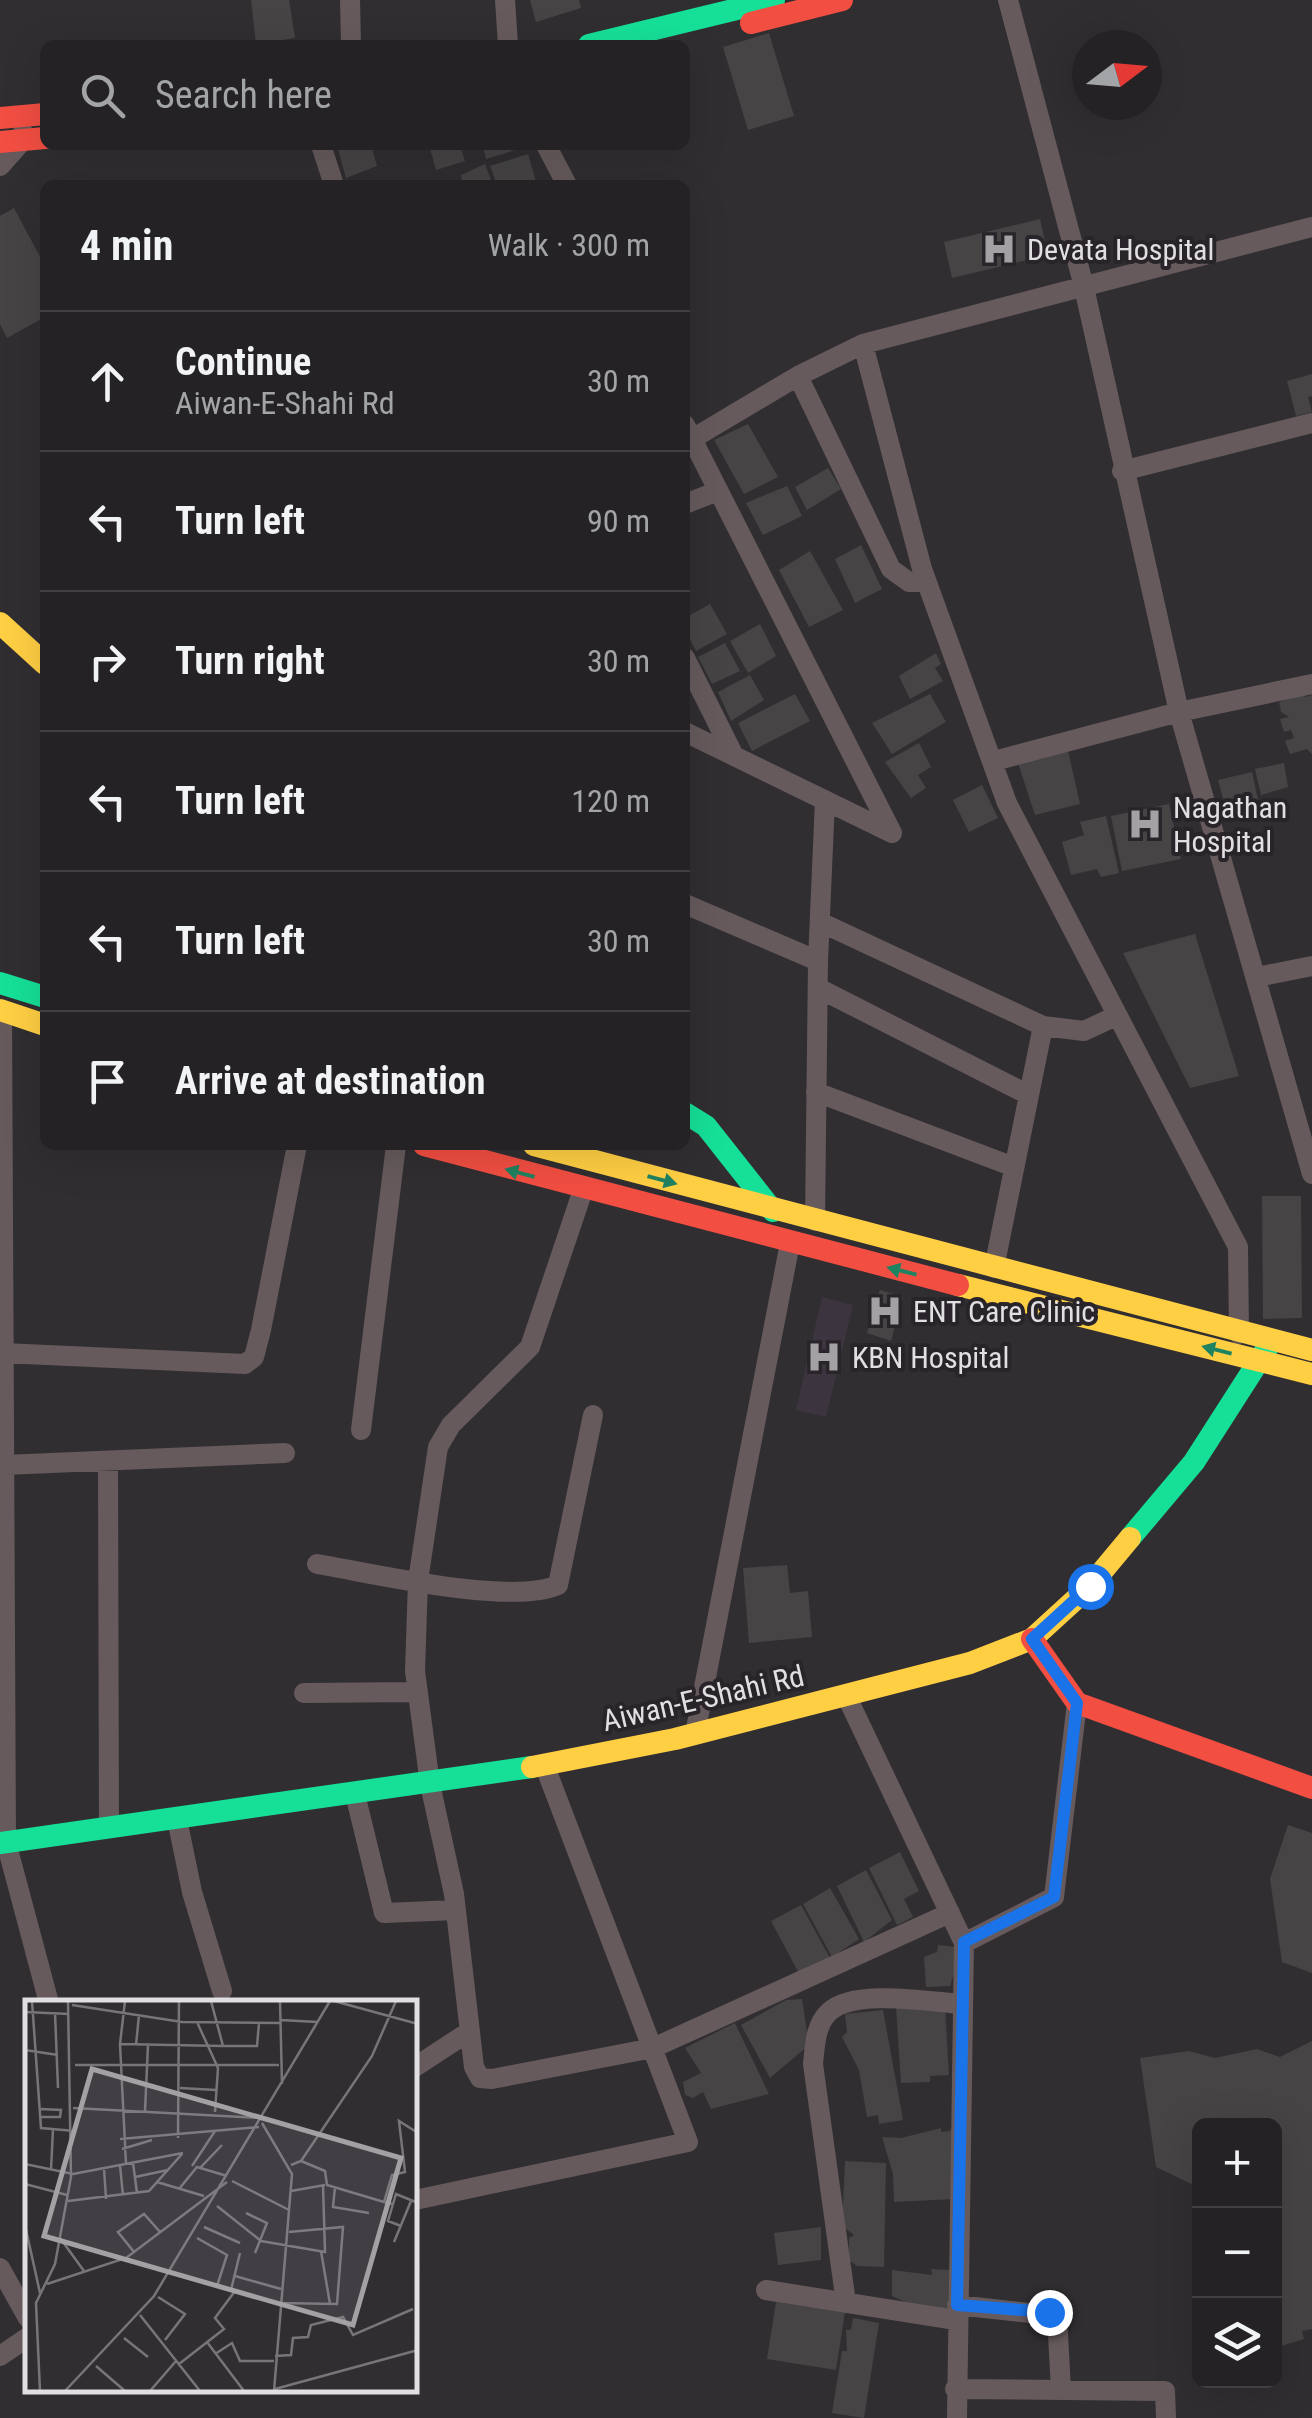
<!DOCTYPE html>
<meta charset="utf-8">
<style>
body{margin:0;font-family:"Roboto Condensed",sans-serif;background:#312f32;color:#f1f3f6}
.controls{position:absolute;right:30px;bottom:30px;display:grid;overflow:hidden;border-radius:15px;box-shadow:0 10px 40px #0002}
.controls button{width:90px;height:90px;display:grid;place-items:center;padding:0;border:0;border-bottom:2px solid #423f43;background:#252226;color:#f1f3f6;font:50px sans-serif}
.compass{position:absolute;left:1072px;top:30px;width:90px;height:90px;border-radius:50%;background:#252226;box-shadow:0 10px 40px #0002;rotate:74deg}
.stop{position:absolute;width:30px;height:30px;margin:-22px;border:8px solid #1a73e8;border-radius:50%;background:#fff}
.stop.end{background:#1a73e8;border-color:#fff;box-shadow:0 2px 10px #0008}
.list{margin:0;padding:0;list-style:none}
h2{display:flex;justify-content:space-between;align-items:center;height:130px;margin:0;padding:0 40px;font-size:42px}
h2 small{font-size:32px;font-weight:400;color:#a3a4a7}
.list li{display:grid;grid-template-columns:65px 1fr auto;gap:30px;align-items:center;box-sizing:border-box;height:140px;padding:0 40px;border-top:2px solid #423f43}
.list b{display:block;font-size:38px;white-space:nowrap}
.list p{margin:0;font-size:32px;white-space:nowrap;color:#a3a4a7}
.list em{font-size:32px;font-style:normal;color:#a3a4a7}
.icon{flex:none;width:55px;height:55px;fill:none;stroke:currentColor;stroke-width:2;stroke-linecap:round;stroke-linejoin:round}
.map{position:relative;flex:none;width:1312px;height:2418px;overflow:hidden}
.search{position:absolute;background:#252226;box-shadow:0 10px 40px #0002;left:40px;top:40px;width:650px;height:110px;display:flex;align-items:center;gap:25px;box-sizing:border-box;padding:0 35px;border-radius:15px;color:#a3a4a7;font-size:38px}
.panel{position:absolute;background:#252226;box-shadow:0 10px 40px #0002;left:40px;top:180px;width:650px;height:970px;border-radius:15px}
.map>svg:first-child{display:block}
</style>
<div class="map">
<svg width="1312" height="2418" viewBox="0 0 1312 2418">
<rect width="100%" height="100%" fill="#312e32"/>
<path fill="#3c343e" d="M822,1297L853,1305L826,1417L796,1410Z"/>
<path fill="#464445" d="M251,0H289L295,38L256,44Z
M530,0H579L581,8L536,22Z
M769,33L794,116L748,130L723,47Z
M337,145H371L377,166L346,178Z
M429,145H460L465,161L436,170Z
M483,145H529V146L486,159Z
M528,154L537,185H497L490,166Z
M485,164L493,185H463L461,175Z
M14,208L45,266V317L7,338L0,324V216Z
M1040,219L1048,255L952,278L944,242Z
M1312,374V396L1308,397L1312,412L1296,416L1287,381Z
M748,424L778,477L744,494L714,440Z
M828,468L841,489L807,510L795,487Z
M787,486L802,516L763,535L746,503Z
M861,545L882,589L855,603L835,559Z
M810,551L843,610L809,627L779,570Z
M710,604L727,634L696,651L685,630V618Z
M760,624L776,656L748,673L730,641Z
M725,643L740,671L712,684L698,657Z
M936,653L941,664L935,668L943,681L910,699L899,676Z
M750,675L764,700L731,721L718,692Z
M1304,693L1305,697L1312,695V754L1307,749L1290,754L1285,741L1294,738L1291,730L1284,732L1280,719L1289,717L1281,712L1279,702Z
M795,694L810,721L752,751L738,723Z
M930,694L946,722L892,754L872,723Z
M919,743L931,767L918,775L926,788L911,798L885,762Z
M1067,746L1080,804L1035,815L1017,760Z
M1284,763L1288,787L1261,795L1255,769Z
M1252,772L1258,800L1226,809L1218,780Z
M982,785L998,818L969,832L953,800Z
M1169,804L1181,859L1122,871L1111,816Z
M1106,816L1119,873L1101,877L1097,869L1071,875L1062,842L1084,835L1080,822Z
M1195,934L1239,1076L1190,1088L1123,953Z
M1262,1196H1301L1302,1318L1263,1319Z
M880,1290L903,1297L891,1341L867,1333Z
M787,1565L790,1593L808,1591L812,1637L749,1643L743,1568Z
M1288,1825L1312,1833V1973L1282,1962L1270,1879Z
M900,1852L919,1891L904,1899L913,1917L897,1925L869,1868Z
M866,1870L892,1920L864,1942L837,1886Z
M830,1888L859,1939L832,1957L803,1904Z
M801,1905L831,1960L801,1977L771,1921Z
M938,1945L956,1947L955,1970L950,1986L926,1987L924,1957L937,1952Z
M802,1999L809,2045L770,2078L741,2025L786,2000Z
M945,2006L949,2075L930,2076V2082L901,2083L896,2007Z
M883,2010L903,2120L879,2124L878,2115L867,2117L859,2070L842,2037L847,2032L845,2014Z
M735,2023L769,2094L711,2109L703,2092L693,2098L685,2095L683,2082L701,2073L685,2048Z
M1312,2041V2329L1302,2331L1304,2339L1281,2346L1274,2325V2126H1200V2188L1156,2167L1140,2058L1189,2051L1215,2058L1257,2049L1280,2057Z
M952,2127L955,2199L894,2202L893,2174L882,2137L901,2138L941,2128V2132L950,2131Z
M845,2161L886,2163L884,2267L857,2266L849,2260V2238L854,2235L842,2226Z
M821,2227V2260L778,2265L774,2233Z
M931,2269L951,2270L949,2311L922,2309L892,2296V2270L932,2275Z
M776,2302L845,2312L836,2370L767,2359Z
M853,2318L879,2323L864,2418L832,2413L842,2351H847L846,2330H851Z"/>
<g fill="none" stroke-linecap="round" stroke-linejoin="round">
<path stroke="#665a5c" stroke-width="20" d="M350,0L351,45
M505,0L508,45
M1008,0L1083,283L1179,712L1312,1174
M321,145L334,185
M546,145L567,185
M0,166L23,140V132
M863,344L922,569L1007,803L1238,1247L1239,1334
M798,376L891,569L909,582H927
M685,425L892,833
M692,439L798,376L863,344L1312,227
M1122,471L1312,423
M685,504L718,491
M685,658L734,756
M685,732L892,833
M994,761L1179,712L1312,684
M685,904L818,961L815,1221
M820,922L1043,1026L1084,1031L1116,1016
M818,961L825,800
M1257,977L1312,966
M818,988L1029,1095
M2,1011L6,1842L49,2003
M816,1092L1014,1167
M583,1190L530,1347L451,1425L438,1447L418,1581L415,1671L430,1784L454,1894L474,2067L480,2078L492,2079L653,2048L950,1913
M994,1268L1043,1026
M3,1353L245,1364L254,1357L261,1330L297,1145
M361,1430L396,1145
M108,1461L109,1828
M4,1465L285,1453
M317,1564C372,1573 510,1606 558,1585L593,1415
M304,1693L418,1692
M846,1695L964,1943
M695,1734L790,1243
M355,1794L384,1913L456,1910
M177,1819L192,1892L222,1991
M415,2067L470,2031
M415,2200L688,2142L544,1764
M0,2268L28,2318
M766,2290L956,2320
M846,2303L813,2064C815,2046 815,2025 829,2012C854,1988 930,2002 963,2004
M957,2305L1057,2316L1061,2390
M0,2356L28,2337
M955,2389L1165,2391L1166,2418
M957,2418L964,1943L1054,1897L1077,1703"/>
<path stroke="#16e098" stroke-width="22" d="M589,45L774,0
M0,983L45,997
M685,1113L706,1126L773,1211
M1130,1538L1194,1462L1271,1342
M0,1843L532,1767"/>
<path stroke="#ffcf43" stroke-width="22" d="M0,623L45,664
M0,1010L45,1025
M534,1145L1312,1350
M958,1285L1312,1374
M532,1767L675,1739L970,1663L1032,1639L1090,1586L1130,1538"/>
<path stroke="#f24e42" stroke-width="22" d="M751,23L842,0
M0,118L45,114
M0,142L45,138
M424,1145L958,1285
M1032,1639L1077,1703L1312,1788"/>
</g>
<defs><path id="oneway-solid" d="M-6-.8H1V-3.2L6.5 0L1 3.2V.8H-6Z" transform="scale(2.5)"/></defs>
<g fill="#1f8260">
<use href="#oneway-solid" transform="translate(520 1173) rotate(-165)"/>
<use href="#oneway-solid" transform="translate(662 1180) rotate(15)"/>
<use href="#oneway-solid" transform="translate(902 1271) rotate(-166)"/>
<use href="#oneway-solid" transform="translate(1217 1350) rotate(-166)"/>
</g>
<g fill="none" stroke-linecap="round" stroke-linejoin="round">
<path stroke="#1a73e8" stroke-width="12" d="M1049,2312L957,2305L964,1942L1054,1897L1077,1703L1032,1639L1090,1586"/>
</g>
<defs>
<g id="hospital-bare" transform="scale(2.7)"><path d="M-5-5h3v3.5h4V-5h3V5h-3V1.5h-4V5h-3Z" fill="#a4a1a5" stroke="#282429" stroke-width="2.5" paint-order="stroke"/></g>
</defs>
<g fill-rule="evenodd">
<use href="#hospital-bare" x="999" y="249"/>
<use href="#hospital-bare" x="1145" y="824"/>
<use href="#hospital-bare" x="885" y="1311"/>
<use href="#hospital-bare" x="824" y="1357"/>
</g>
<g text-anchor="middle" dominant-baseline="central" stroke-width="8" stroke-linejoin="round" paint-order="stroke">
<g font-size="30" fill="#e2dfe3" stroke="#282429" text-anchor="start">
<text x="1027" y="249">Devata Hospital</text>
<text x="1173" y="807">Nagathan<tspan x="1173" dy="34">Hospital</tspan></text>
<text x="913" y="1311">ENT Care Clinic</text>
<text x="852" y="1357">KBN Hospital</text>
</g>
<g font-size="30" fill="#e2dfe3" stroke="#282429">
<text transform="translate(703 1698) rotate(-13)">Aiwan-E-Shahi Rd</text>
</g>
</g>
<g transform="translate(25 2000)">
<rect width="392" height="392" fill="#312e32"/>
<path fill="none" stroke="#787579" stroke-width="2.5" d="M7,1L16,128L50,131M100,1L95,44L101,164M186,1L198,46H232L234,23M255,1L257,84M309,1L393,24M47,5L157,22L255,23M0,12L44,14M30,13L33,88M255,20L293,22M172,22L193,68L190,112M95,44L198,46M111,45L114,15M0,50L33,55M50,65H254M155,88L191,90M48,108L238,118M16,109L36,110L35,117H16M120,111L123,45M237,123L267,174L249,391M153,138L154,1M95,139L234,127M97,149L127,140M276,161L300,171L302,185L359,202L368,204L371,194L393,203M108,163L112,193M0,164L48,174L158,153M95,165L98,196M266,165L276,161L347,56L371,1M167,166L190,131M79,168L81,199M175,168L197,145M26,170L28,129M110,177L143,170M207,181L264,210M132,182L179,196M0,184L42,195M310,187L308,207L344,213M154,189L172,167L202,176M266,191L300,185M43,201L124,191L157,154M359,202L367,175L380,172L374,121L393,133M368,204L363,221L376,226M192,206L236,241L300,252L298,185M221,213L242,223L230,253M0,225L15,293M179,227L215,243M35,238L59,271M172,238L202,255L192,286M369,242L386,201M296,251L305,304M109,252L93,232L119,214L136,233M148,273L254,303L312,304L318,227L264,232M210,276L256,289M22,284L101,258L202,182M206,290L215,253M133,297L160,314L140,340M115,315L175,391M99,338L123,357M182,342L219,391M391,350L393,264M190,354L207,343L215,361H249M250,356L266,355L268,338L283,337L286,325L318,317L328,335L388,309M154,364L199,329L190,318L210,291M71,366L100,391M250,389L393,350M15,391L11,303L30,264L46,177L43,1M40,391L129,296L305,1M125,391L151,361"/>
<path fill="#a4a1a5" fill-opacity="0.15" stroke="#a4a1a5" stroke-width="5" d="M67,69L376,158L328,325L19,236Z"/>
<rect width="392" height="392" fill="none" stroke="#e2dfe3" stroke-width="5"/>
</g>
</svg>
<div class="controls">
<button>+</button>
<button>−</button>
<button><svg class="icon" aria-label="layers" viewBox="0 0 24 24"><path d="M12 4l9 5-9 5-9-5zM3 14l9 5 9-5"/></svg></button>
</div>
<svg class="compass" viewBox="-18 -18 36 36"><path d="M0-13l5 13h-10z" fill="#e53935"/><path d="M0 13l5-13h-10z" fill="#a3a4a7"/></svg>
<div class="stop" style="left:1090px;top:1586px"></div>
<div class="stop end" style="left:1049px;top:2312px"></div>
<div class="search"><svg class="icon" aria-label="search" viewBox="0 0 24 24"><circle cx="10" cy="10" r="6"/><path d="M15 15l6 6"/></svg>Search here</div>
<section class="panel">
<h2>4 min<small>Walk · 300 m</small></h2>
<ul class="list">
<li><svg class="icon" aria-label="ahead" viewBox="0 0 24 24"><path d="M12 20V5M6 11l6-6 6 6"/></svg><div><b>Continue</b><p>Aiwan-E-Shahi Rd</p></div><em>30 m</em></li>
<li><svg class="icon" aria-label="left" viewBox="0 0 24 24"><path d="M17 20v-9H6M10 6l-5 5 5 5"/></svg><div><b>Turn left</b></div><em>90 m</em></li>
<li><svg class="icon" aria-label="right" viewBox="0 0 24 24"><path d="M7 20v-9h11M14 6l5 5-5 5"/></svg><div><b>Turn right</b></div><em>30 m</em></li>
<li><svg class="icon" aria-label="left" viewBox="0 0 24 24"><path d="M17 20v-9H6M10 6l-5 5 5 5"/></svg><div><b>Turn left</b></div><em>120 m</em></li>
<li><svg class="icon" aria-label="left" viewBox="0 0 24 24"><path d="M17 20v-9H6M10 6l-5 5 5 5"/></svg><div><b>Turn left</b></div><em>30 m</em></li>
<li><svg class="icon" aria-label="arrive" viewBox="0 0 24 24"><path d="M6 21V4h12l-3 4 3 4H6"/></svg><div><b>Arrive at destination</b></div></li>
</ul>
</section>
</div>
